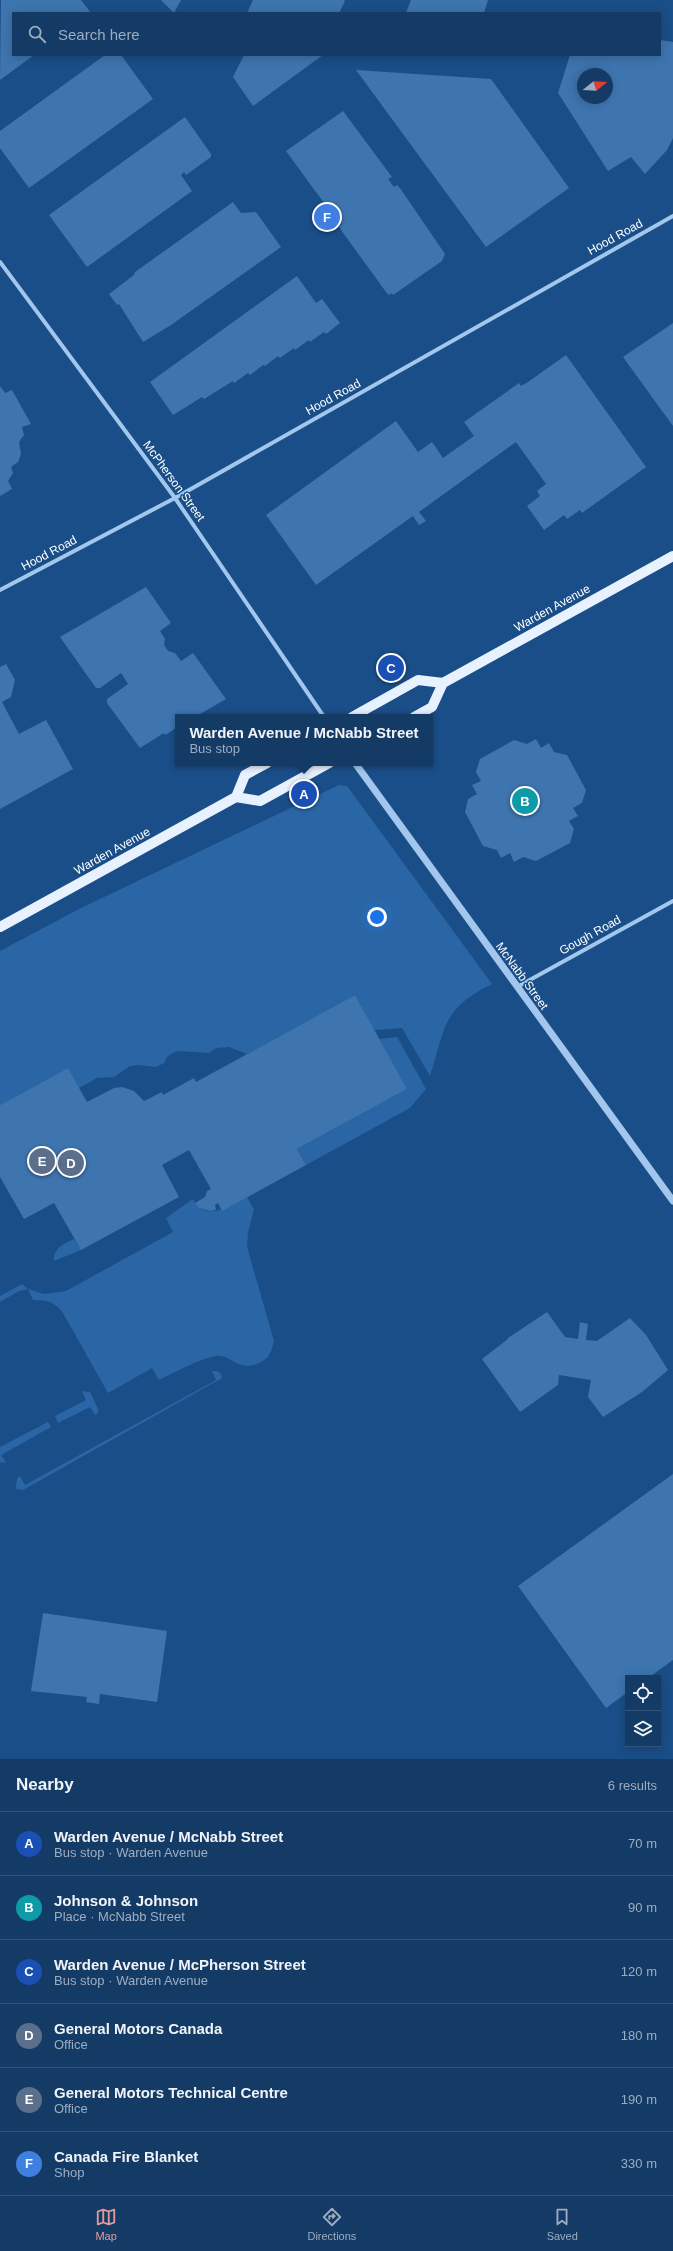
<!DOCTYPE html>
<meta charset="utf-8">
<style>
body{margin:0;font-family:Helvetica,sans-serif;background:#21456f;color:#f1f3f6}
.controls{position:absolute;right:12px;bottom:12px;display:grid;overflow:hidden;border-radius:0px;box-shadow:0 2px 10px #0003}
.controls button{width:36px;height:36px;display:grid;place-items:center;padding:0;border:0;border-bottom:1px solid #33547a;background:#143a66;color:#f1f3f6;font:20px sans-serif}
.compass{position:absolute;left:577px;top:68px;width:36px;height:36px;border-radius:50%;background:#143a66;box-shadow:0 2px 10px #0003;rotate:72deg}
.you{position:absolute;left:377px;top:917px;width:14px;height:14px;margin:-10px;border:3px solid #fff;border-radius:50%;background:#1a73e8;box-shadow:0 0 0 6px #1a73e833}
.badge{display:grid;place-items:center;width:26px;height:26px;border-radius:50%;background:#e69b98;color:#fff;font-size:13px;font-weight:700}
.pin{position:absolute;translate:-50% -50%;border:2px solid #fff;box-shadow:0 1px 4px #0006}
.popup{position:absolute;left:175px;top:714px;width:258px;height:52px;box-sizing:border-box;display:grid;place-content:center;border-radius:0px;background:#143a66;filter:drop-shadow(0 1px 3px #0005);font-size:13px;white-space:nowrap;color:#9dadbf}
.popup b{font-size:15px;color:#f1f3f6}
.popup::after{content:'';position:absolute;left:50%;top:100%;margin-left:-8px;border:8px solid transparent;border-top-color:#143a66}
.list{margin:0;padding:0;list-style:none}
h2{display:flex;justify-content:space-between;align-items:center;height:52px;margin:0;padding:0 16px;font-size:17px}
h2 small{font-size:13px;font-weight:400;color:#9dadbf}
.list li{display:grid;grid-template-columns:26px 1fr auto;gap:12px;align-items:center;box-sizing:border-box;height:64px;padding:0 16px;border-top:1px solid #33547a}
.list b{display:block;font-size:15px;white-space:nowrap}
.list p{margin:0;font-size:13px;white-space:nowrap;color:#9dadbf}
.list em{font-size:13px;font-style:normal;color:#9dadbf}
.icon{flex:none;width:22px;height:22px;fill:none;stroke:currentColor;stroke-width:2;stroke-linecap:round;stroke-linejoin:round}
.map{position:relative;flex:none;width:673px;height:1759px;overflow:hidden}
.search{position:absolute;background:#143a66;box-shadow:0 2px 10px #0003;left:12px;right:12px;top:12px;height:44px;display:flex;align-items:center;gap:10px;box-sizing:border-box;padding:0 14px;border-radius:0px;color:#9dadbf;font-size:15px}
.sheet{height:436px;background:#143a66}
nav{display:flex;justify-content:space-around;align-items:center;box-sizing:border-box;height:56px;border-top:1px solid #33547a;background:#143a66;font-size:11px;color:#9dadbf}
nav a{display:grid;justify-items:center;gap:2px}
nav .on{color:#e69b98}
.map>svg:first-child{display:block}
</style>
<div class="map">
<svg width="673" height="1759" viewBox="0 0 673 1759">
<rect width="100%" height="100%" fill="#1a4e88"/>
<path fill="#2a66a5" d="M339,785L347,786L492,984C442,1009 446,1026 430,1076L402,1028L374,1030L355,995L247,1054L229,1047L216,1048L209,1053L177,1051L168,1056L164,1063L156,1067L138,1065L130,1066L114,1077L97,1078L79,1088L68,1068L0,1105V951L79,909Z
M397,1037L426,1089L410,1108L306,1165L297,1149L407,1089L379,1039Z
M247,1197L254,1210L248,1232L247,1247L274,1341C271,1352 270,1358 259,1363C238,1373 230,1353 216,1356C196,1360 178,1371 159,1380L152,1368L108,1393L63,1313C54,1301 47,1300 33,1300L28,1289L19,1291L0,1302V1296L22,1284L28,1289L44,1294L66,1291L173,1232L166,1218L193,1199C204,1223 231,1206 247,1197Z
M74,1239L81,1250L54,1261C53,1248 64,1244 74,1239Z
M212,1371H217L221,1374L222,1378L23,1490L16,1489L17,1478L20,1476L25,1485L216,1380Z
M82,1391L90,1392L98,1409V1413L95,1415L90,1407L58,1423L55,1416L86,1400Z
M48,1422L51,1427L1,1455L6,1463L0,1462V1447Z"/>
<path fill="#3e75af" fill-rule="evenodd" d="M1,0H81L91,13H13V55H34L0,80Z
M161,0H181L174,13Z
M253,0H344L345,1L339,13H247Z
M411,0H488L484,13H406Z
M660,40L673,42V138L667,150L645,174L631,157L608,171L558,93L570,55H660ZM583,74H607V98H583Z
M105,55H121L153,99L29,188L0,148V131Z
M244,55H323L253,106L233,77Z
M356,70L491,79L569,188L486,247Z
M343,111L392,177L388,179L394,187L397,185L400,188L445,254L442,261L393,295L392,293L389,295L386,292L341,230L339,226L342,224L336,216L335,218L286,151Z
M185,117L211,154V157L186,175L184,172L181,175L192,191L87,267L49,215Z
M233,202L241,213L256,212L281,247L171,325L143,342L119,304L117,305L109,294L134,275L135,272Z
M297,276L316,303L322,299L340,323L326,334L324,332L310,342L309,340L295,350L294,348L280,358L278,356L265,366L263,365L250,375L248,373L234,383L233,381L204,399L202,397L173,415L150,382Z
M673,323V426L623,357Z
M566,355L646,467L582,513L580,510L567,519L564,515L544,530L527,506L540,496L537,491L546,484L516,442L419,512L426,521L419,525L413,516L316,585L266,515L396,421L418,452L432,442L443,458L474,436L464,422L519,383L521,386L528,382Z
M0,386L5,393L12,390L31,424L22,427L24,435L19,442L21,454L18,462L11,467L13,473L8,481L12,489L0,496Z
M146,587L171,623L160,631L165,639L164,645L168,651L175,653L181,661L193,653L226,699L195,717H178V727L165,735L164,733L140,748L107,703V699L128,684L121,673L100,688H96L60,637Z
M6,664L15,680L11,697L2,702L19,734L46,720L73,769L0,809V667Z
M536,739L541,748L549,743L554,752L567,755L586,790L582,803L573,808L578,816L569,821L574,829L570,843L536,861L523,857L514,862L510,853L501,858L497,850L483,846L465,812L468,799L477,794L472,785L481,781L476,772L480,759L514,740L527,744Z
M355,995L407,1089L297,1149L306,1165L222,1211L218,1203L215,1205L216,1210L210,1211L199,1208L195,1203L205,1197L207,1191L211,1189L189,1150L162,1165L179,1197L81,1250L54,1203L24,1219L0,1177V1105L68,1068L87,1102L114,1088L122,1087L134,1091L144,1101L162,1092L163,1095L194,1078L196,1082Z
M547,1312L565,1337L578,1339L580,1322L588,1324L586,1340L597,1341L630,1318L646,1335L668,1370L642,1392L603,1417L588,1397L591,1380L559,1375L558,1385L520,1412L482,1359L508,1339V1338Z
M673,1474V1660L648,1678H628V1692L606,1708L518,1586Z
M43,1613L167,1631L157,1702L100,1694L99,1704L86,1702L87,1697L31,1691Z"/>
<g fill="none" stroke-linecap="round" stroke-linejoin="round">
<path stroke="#a3c7ec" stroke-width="4" d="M0,262L175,498L324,717
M0,590L175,498L673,216
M517,987L673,901"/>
<path stroke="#a3c7ec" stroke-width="7" d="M355,763L673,1201"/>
<path stroke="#e8f2ff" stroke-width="10" d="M352,717L418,680L443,683L673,556
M414,717L432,707L443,683
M236,797L245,775L267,763
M0,927L236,797L260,801L329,763"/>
</g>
<g text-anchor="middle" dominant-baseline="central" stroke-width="3" stroke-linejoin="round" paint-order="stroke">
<g font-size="12" fill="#fff" stroke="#1a4e88">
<text transform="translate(615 237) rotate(-29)">Hood Road</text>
<text transform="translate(333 397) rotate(-29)">Hood Road</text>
<text transform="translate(174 481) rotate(54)">McPherson Street</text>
<text transform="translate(49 553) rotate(-28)">Hood Road</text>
<text transform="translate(552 608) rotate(-29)">Warden Avenue</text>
<text transform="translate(112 851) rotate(-29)">Warden Avenue</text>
<text transform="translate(590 935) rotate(-29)">Gough Road</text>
<text transform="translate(522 976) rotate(54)">McNabb Street</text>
</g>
</g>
</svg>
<div class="controls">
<button><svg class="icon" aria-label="locate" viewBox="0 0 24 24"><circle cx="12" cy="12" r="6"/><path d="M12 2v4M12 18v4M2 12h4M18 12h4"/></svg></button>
<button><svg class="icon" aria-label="layers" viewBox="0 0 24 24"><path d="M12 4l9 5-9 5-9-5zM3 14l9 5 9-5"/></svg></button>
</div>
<svg class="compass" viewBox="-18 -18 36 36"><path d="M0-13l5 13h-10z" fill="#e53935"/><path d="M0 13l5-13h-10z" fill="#9dadbf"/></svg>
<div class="you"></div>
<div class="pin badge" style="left:304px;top:794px;background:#1a4fb4">A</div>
<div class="popup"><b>Warden Avenue / McNabb Street</b>Bus stop</div>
<div class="pin badge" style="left:525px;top:801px;background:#0f9aa8">B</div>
<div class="pin badge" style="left:391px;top:668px;background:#1a4fb4">C</div>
<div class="pin badge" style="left:71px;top:1163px;background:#5c6f8a">D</div>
<div class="pin badge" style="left:42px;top:1161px;background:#5c6f8a">E</div>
<div class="pin badge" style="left:327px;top:217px;background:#3f7fe0">F</div>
<div class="search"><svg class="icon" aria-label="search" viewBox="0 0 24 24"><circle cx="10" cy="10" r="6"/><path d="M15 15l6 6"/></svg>Search here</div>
</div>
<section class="sheet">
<h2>Nearby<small>6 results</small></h2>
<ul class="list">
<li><span class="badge" style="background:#1a4fb4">A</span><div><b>Warden Avenue / McNabb Street</b><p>Bus stop · Warden Avenue</p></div><em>70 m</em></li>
<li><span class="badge" style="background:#0f9aa8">B</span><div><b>Johnson &amp; Johnson</b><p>Place · McNabb Street</p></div><em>90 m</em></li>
<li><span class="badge" style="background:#1a4fb4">C</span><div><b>Warden Avenue / McPherson Street</b><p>Bus stop · Warden Avenue</p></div><em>120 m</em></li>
<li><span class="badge" style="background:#5c6f8a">D</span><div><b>General Motors Canada</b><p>Office</p></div><em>180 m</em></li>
<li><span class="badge" style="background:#5c6f8a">E</span><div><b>General Motors Technical Centre</b><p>Office</p></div><em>190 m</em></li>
<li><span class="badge" style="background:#3f7fe0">F</span><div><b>Canada Fire Blanket</b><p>Shop</p></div><em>330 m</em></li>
</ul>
</section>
<nav>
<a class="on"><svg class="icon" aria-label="map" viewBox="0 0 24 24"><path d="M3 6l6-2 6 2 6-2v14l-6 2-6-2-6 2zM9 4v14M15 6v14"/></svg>Map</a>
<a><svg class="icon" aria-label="directions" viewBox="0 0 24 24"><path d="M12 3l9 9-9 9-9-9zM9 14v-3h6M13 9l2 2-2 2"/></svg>Directions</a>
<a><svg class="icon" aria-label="saved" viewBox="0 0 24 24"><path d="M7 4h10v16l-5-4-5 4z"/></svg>Saved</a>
</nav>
